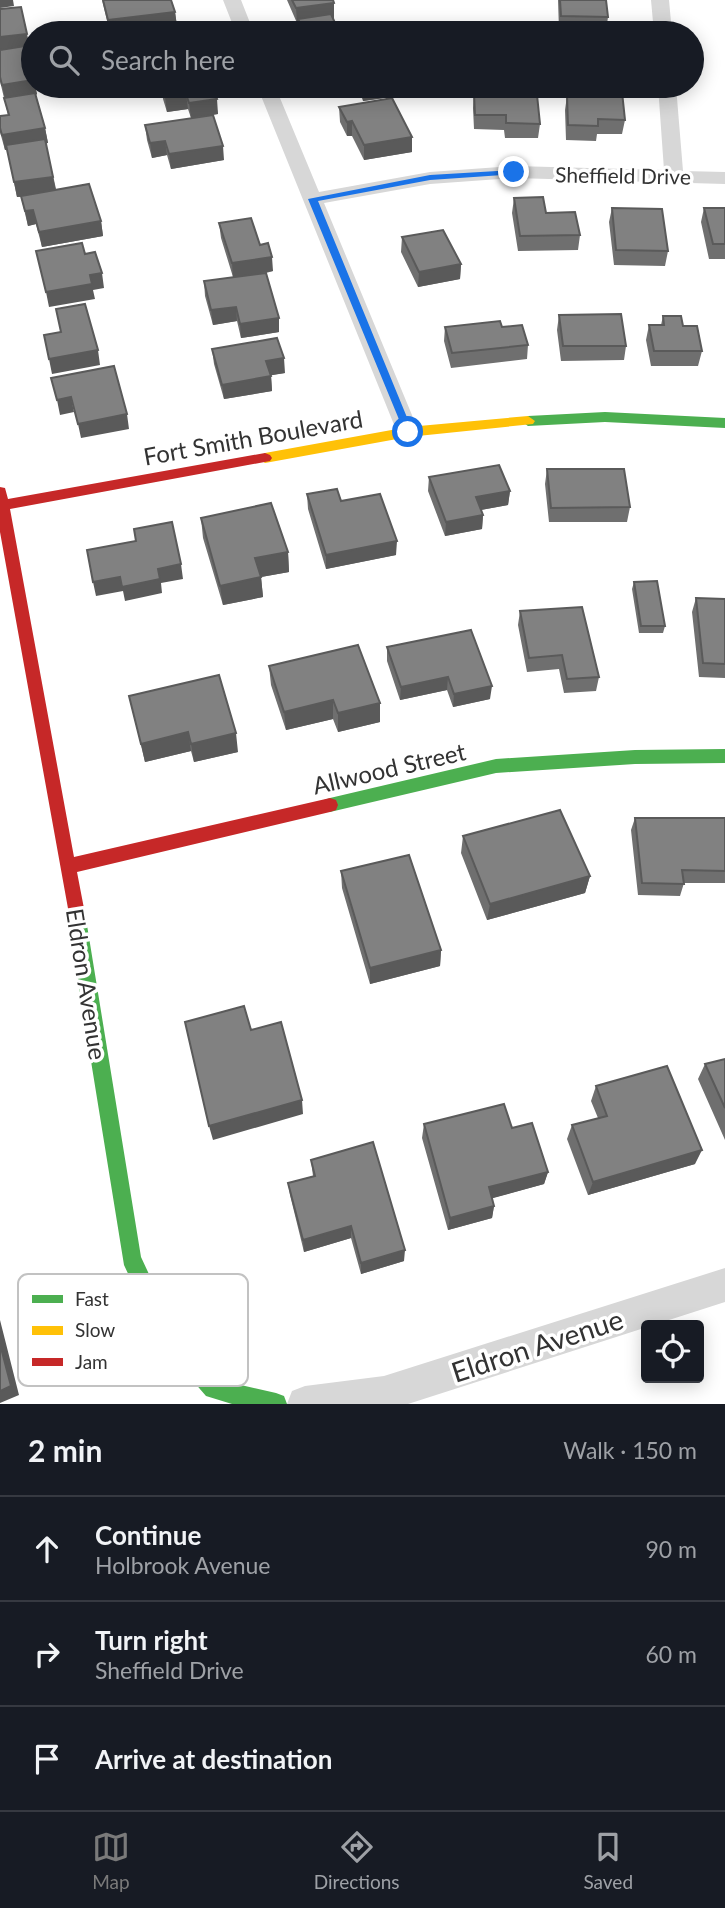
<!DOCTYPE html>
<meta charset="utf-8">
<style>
body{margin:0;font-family:Lato,sans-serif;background:#242831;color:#f1f3f6}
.controls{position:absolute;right:21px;bottom:21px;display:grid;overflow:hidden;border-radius:7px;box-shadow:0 4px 18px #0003}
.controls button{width:63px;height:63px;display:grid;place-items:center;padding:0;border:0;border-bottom:2px solid #363941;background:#171b24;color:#f1f3f6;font:35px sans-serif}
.stop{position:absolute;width:21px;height:21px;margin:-16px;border:5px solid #1a73e8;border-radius:50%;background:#fff}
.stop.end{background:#1a73e8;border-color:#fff;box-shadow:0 2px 7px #0008}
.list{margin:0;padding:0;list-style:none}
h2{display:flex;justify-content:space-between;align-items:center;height:91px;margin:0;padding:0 28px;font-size:30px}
h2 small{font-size:23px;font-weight:400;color:#9ea1a6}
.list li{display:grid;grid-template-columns:46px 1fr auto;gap:21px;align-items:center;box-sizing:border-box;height:105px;padding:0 28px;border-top:2px solid #363941}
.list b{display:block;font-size:26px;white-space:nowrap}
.list p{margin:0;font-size:23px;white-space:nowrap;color:#9ea1a6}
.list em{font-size:23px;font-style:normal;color:#9ea1a6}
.icon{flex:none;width:38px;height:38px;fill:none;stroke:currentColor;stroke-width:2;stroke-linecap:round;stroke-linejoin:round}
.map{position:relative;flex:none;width:725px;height:1404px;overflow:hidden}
.search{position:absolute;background:#171b24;box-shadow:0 4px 18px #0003;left:21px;right:21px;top:21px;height:77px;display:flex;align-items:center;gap:18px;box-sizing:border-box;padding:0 24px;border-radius:38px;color:#9ea1a6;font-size:26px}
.sheet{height:406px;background:#171b24}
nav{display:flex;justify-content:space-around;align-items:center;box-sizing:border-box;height:98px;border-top:2px solid #363941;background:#171b24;font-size:19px;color:#9ea1a6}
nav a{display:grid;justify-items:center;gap:4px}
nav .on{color:#7a7a7a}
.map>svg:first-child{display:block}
</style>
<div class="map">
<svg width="725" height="1404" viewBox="0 0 725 1404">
<rect width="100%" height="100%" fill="#fff"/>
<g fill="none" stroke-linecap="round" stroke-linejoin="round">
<path fill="#d7d7d7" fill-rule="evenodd" d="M223,0H241L254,33H236Z
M651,0H669L672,33H654Z
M257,86H275L319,192L430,172L514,166L664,170L658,86H676L683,171L725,172V184L514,178L430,184L324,203L419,432L416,438L408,440L400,438L397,432Z
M725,1268V1302L408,1404H287L292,1391L305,1386L384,1376Z"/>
<path fill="#4caf50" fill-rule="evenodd" d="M605,412L725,418V428L605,422L528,426L521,421L528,416Z
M725,749V763L635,764L496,773L330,812L324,810L322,805L324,800L330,798L496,759L635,750Z
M77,911L83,913L86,919L141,1257L175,1330L219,1380L276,1393L284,1396L287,1404H232L206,1396L161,1344L124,1265L68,919L71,913Z"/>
<path fill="#ffc107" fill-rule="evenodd" d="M528,416L535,421L533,424L408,437L265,463L258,458L265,453L408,427Z"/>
<path fill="#c62828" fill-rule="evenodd" d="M265,453L270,455L272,458L270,461L10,509L74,857L330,798L336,800L338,805L336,810L330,812L77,872L86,919L83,925L77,927L71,925L0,532V487L5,488L8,499Z"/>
</g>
<path fill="#6f6f6f" d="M102,0H171L175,12L177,26L122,33H110Z
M287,0H333L334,3V18H333L335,23L350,33H299L298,23H297Z
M558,0H606L608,17L606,31L559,30Z
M0,9L30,48L26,49L33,86H35L37,94L36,95L45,128L48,143H46L56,189L101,221L103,236L42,247L36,224L28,226L21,197H17L7,150H5L0,132L8,115L0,81Z
M162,86H212L218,114L191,118L188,109L167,112L163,99Z
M333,86H405V95L363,101L358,88L335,91Z
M492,87L517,95L540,124L538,138H505L504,130L474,129L473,108L474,94H492Z
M597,91L625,120L622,134H597L596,141L566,140L565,110L567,96L596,97Z
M339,107L412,152L364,160L352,136H347L340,122Z
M145,125L224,160L171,169L167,155L152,158L147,140Z
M514,198L546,213L580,235L578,250L518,251L512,213Z
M612,208L668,251L665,266L614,265L609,222Z
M704,208H725V259H709L701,222Z
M219,223L260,245L273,271L266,273L279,332L241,338L237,321L213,325L205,296L204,281L233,277L221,238Z
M402,237L461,264L460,279L418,287L401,252Z
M559,315L626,346L624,360L561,361L557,330Z
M663,316L702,351L698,366H651L646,340L649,325H661Z
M445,327H502L528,345L527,359L451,368L444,341Z
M212,349L285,373L271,375L272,391L224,399L214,364Z
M547,469L630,507L627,522H549L545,484Z
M429,477L510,491L508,505L481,510L483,515L482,529L445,536L428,491Z
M307,494L341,501L396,555L326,569L308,509Z
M201,518L288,552L289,572L261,577L263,597L223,605L203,538Z
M634,582L665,626L663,633H639L632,589Z
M696,598L725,599V678L699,677L692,612Z
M520,611L599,677L596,691L564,693L559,669L527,672L518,625Z
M387,647L490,699L453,707L447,690L400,700L387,661Z
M269,666L380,703V722L338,732L333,719L286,730L271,685Z
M129,696L238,752L194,762L191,751L145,762Z
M635,818H725V883H684L680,896L638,895L631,830Z
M463,836L590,876L585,893L487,920L461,853Z
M341,871L441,950L440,966L370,984L342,888Z
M725,1059V1140L698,1079L705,1064Z
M596,1086L695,1164L588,1195L567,1139L572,1125L598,1118L591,1101Z
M424,1124L512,1128L548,1172L544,1184L492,1198L494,1206L492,1218L448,1230L422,1138Z
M311,1160L404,1261L361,1274L351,1238L304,1252L290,1195L288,1183L313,1176Z"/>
<path fill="#5a5a5a" d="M0,0H13L14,6L0,8Z
M334,3V18L300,22L298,19V23H297L296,8Z
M175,12L177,26L122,33H110L108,20Z
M27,34L30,48L0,52V37Z
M33,80V86H35L37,94L5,99L2,85Z
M335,86H358V88L335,91Z
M363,86H405V95L363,101Z
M186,94L188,109L167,112L165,97Z
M217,99L218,114L191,118L189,103Z
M352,121V136H347V122Z
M45,128L48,143L5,150L2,135Z
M412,137V152L364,160V145Z
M165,141L167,155L152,158L150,143Z
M223,146L224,160L171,169L169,154Z
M53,177L56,191L17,197L14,182Z
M33,210L36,224L28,226L25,211Z
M101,221L103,236L42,247L39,232Z
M272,257L273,271L233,278L232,263Z
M461,264L460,279L418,287L419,272Z
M102,273L104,288L93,290L95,299L49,307L46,292L90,275Z
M236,307L237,321L213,325L211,310Z
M279,318V332L241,338L240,324Z
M98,350L100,365L52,374L49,359Z
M284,358L285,373L267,376L266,361Z
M271,376L272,391L224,399L222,385Z
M71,397L74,412L60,415L57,400Z
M127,414L129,429L81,438L78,424Z
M510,491L508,505L475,511L476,497Z
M483,515L482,529L445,536L446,522Z
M397,541L396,555L326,569V555Z
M288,552L289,572L261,577L263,597L223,605L220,586L255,558Z
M181,564L183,579L161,583L162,593L125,601L123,591L96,596L93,582Z
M448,677L447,690L400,700L401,687Z
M492,686L490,699L453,707L454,694Z
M333,700V719L286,730L284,712Z
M380,703V722L338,732V713Z
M188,732L191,751L145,762L141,744Z
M236,733L238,752L194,762L191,744Z
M590,876L585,893L487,920L490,904Z
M441,950L440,966L370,984V968Z
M302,1100L303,1114L213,1140L209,1126Z
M702,1150L695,1164L588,1195L593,1182Z
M548,1172L544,1184L486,1200L489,1187Z
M494,1206L492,1218L448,1230L450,1218Z
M351,1226V1238L304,1252L303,1240Z
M405,1250L404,1261L361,1274V1263Z
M0,1320L19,1395L0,1403Z"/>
<path fill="#818181" stroke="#5a5a5a" stroke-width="2" d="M103,0H171L175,12L108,20Z
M292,0H333L334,3L296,8Z
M560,0H606L608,17L561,16Z
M21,7L27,34L0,37V9Z
M331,14L335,23L345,22L350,33H305L298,19Z
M180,28L182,33H142Z
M517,31L556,32V33H517Z
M25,46L33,76V80L2,85L0,77V50Z
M162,86H212L217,99L189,103L186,94L165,97Z
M492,87L517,88V95H537L540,124L506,123V115H475L474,94H493Z
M597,91L622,92L625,120L598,119V126L568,125L567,96L597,97Z
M35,93L45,128L2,135L0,128V116L9,115L4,98Z
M392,98L412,137L364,145L352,121L347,122L339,107Z
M213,115L223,146L169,154L165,141L150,143L145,125Z
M45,139L53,177L14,182L6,145Z
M89,184L101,221L39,232L33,210L25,211L21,196Z
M543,197L546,213L575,212L580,235L520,236L514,198Z
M612,208L662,209L668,251L616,250Z
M704,208H725V244H713Z
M251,218L260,245L268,243L272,257L232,263L219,223Z
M443,230L461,264L419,272L402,237Z
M82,243L85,254L95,252L102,273L90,275L92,284L46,292L36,251Z
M266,273L279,318L240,324L236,307L211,310L204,281Z
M85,304L98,350L49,359L44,335L61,332L56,309Z
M621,314L626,346H563L559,315Z
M663,316H681L683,326H697L702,351H654L649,325H664Z
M500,321L502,327L522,325L528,345L452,353L445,327Z
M277,338L284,358L266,361L271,376L222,385L212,349Z
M114,366L127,414L78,424L71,397L57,400L51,378Z
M499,465L510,491L476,497L483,515L446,522L429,477Z
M547,469H624L630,507L551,508Z
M337,489L341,501L380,494L397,541L326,555L307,494Z
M271,503L288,552L255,558L261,577L220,586L201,518Z
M172,522L181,564L158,569L160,579L122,587L120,577L93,582L87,550L136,541L134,529Z
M657,581L665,626H641L634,582Z
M696,598L725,599V664L703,663Z
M582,607L599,677L567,679L562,655L529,658L520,611Z
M471,630L492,686L454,694L448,677L401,687L387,647Z
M358,645L380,703L338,713L333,700L284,712L269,666Z
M219,675L236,733L191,744L188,732L141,744L129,696Z
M560,810L590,876L490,904L463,836Z
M635,818H725V871L682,870L684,884L642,883Z
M409,855L441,950L370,968L341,871Z
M244,1006L251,1030L281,1022L302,1100L209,1126L185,1022Z
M725,1059V1108L705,1064Z
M667,1066L702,1150L593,1182L572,1125L607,1116L596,1086Z
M504,1104L512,1128L532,1123L548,1172L489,1187L494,1206L450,1218L424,1124Z
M373,1142L405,1250L361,1263L351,1226L303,1240L288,1183L315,1176L311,1160Z
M0,1344L11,1386L0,1391Z"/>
<path fill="#1a73e8" d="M514,170L517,174L430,180L318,201L413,432L405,434L308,199L430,175Z"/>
<g text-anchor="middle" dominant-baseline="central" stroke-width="7" stroke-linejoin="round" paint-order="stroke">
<g font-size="21" fill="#333" stroke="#fff">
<text transform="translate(623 175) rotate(1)">Sheffield Drive</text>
</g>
<g font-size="24" fill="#333" stroke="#fff">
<text transform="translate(253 437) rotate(-10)">Fort Smith Boulevard</text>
<text transform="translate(389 768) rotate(-13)">Allwood Street</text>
<text transform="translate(87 984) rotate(81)">Eldron Avenue</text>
</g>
<g font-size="28" fill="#333" stroke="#fff">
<text transform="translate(537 1345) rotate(-18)">Eldron Avenue</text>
</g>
</g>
<rect x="18" y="1274" width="230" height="112" rx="10" fill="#fff" stroke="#c2c2c2" stroke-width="2"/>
<rect x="32" y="1295" width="31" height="8" fill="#4caf50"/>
<rect x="32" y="1326" width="31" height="9" fill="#ffc107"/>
<rect x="32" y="1358" width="31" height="8" fill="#c62828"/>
<g font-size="19" fill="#333">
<text x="75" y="1306">Fast</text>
<text x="75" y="1337">Slow</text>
<text x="75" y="1369">Jam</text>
</g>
</svg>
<div class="controls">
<button><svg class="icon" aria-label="locate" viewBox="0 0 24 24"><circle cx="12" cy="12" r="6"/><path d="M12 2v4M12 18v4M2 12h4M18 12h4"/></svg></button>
</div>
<div class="stop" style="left:408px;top:432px"></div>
<div class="stop end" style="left:514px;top:172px"></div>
<div class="search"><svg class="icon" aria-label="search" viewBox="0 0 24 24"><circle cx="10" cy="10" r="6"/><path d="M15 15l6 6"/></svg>Search here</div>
</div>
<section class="sheet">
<h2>2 min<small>Walk · 150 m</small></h2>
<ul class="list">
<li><svg class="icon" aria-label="ahead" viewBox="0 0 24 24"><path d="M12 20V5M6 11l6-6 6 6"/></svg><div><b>Continue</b><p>Holbrook Avenue</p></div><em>90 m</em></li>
<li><svg class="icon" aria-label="right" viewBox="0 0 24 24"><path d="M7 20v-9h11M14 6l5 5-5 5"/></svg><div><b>Turn right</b><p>Sheffield Drive</p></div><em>60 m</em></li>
<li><svg class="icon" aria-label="arrive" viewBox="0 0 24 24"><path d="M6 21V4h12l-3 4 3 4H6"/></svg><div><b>Arrive at destination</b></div></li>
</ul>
</section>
<nav>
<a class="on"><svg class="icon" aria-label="map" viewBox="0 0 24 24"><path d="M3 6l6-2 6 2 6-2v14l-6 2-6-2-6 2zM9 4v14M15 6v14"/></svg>Map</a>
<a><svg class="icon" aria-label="directions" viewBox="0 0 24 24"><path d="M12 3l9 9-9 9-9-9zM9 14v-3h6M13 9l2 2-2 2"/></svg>Directions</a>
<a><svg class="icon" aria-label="saved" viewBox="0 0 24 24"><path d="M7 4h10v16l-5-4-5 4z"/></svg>Saved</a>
</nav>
